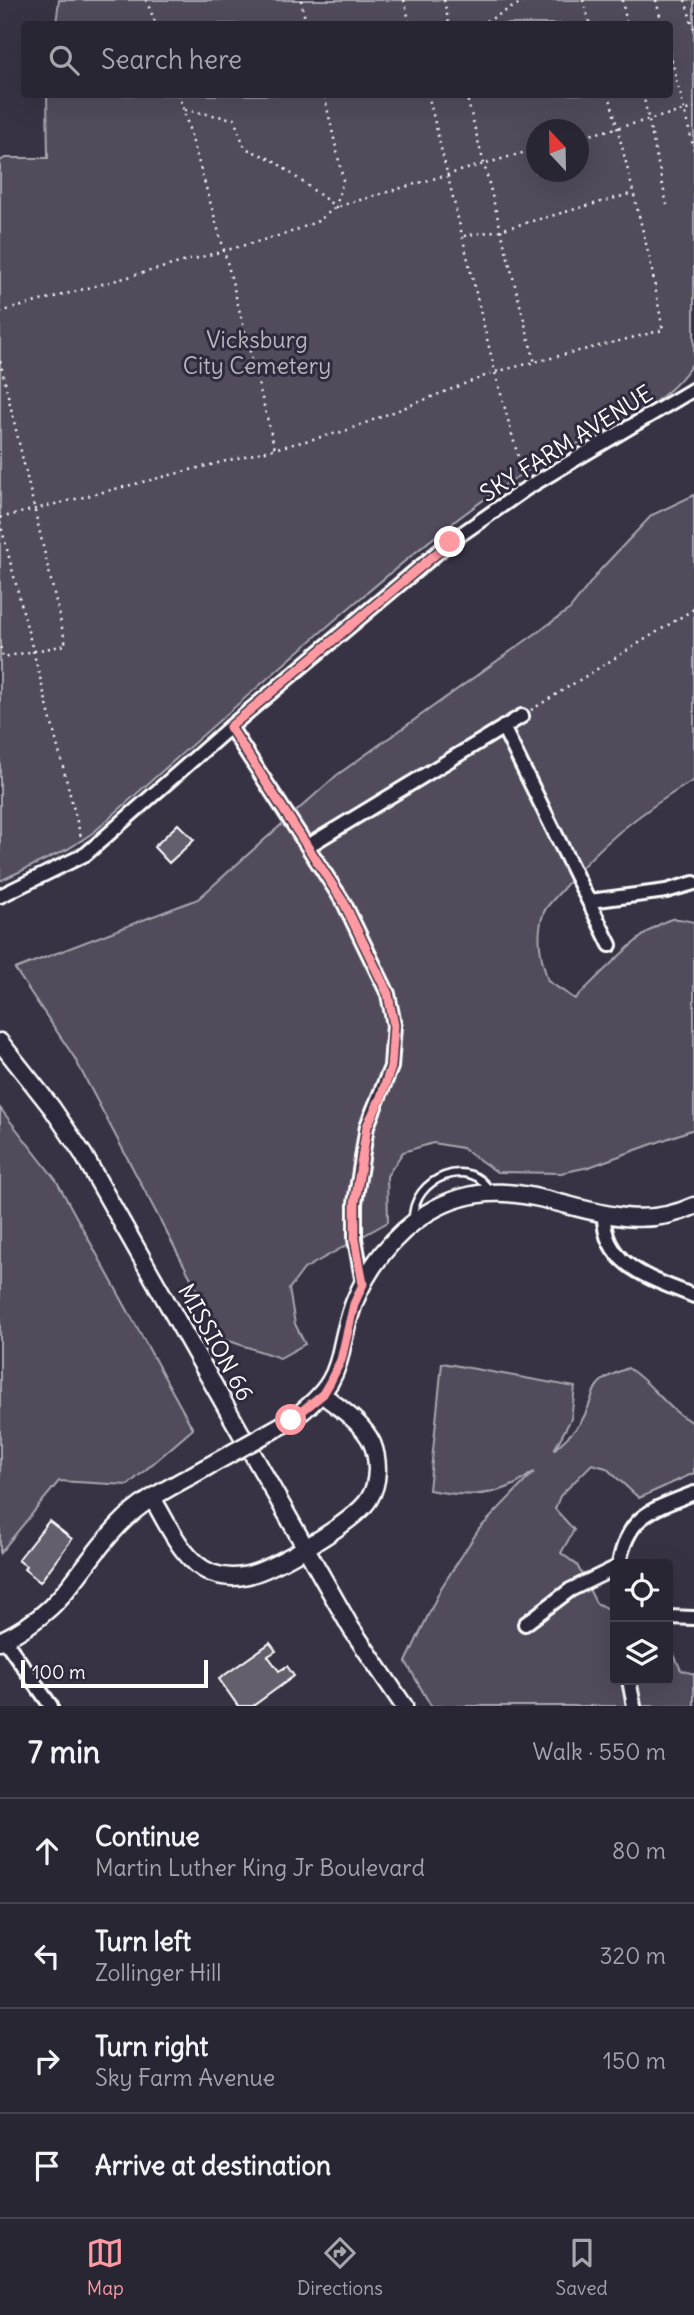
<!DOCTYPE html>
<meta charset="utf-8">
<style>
body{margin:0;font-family:Delius,sans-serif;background:#312e3c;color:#f1f3f6}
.controls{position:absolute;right:21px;bottom:21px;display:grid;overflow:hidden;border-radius:7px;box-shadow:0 7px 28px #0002}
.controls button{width:63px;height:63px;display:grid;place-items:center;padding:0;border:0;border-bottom:2px solid #45434f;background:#292634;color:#f1f3f6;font:35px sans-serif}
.compass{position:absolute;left:526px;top:119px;width:63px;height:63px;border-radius:50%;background:#292634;box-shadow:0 7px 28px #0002;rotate:338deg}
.scale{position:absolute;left:21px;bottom:18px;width:187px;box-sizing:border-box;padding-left:7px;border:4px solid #fff;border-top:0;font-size:19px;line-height:24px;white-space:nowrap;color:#fff;-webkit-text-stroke:5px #2f2a3d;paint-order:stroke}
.stop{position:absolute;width:21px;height:21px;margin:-16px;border:5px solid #ff9aa2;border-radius:50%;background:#fff}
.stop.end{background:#ff9aa2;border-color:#fff;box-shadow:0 2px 7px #0008}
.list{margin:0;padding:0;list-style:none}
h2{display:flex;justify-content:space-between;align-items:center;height:91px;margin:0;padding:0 28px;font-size:30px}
h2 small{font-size:23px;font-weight:400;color:#a5a5ac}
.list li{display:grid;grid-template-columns:46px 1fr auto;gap:21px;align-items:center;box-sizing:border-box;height:105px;padding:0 28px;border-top:2px solid #45434f}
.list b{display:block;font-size:26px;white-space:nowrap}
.list p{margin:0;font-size:23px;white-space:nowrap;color:#a5a5ac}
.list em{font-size:23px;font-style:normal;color:#a5a5ac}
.icon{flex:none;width:38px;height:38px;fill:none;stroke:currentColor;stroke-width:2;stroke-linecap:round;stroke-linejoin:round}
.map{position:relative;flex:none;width:694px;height:1706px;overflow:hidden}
.search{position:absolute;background:#292634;box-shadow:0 7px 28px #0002;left:21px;right:21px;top:21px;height:77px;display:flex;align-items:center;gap:18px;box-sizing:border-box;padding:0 24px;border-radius:7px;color:#a5a5ac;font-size:26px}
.sheet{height:511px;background:#292634}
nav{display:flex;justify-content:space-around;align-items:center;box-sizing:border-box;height:98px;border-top:2px solid #45434f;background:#292634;font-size:19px;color:#a5a5ac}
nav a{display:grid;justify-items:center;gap:4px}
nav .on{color:#ff9aa2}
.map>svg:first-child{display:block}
</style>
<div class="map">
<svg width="694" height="1706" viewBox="0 0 694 1706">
<rect width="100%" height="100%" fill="#373345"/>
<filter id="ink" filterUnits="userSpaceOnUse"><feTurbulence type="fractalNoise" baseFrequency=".0143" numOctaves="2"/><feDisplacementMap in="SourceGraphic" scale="14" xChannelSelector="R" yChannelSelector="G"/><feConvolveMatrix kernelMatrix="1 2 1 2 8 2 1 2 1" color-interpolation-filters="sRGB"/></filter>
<g filter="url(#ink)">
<path fill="#514c5c" stroke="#a8a6ae" stroke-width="2" fill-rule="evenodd" d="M59,0H694V361C662,415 589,434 538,464C465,508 401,564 336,619C255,689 174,760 94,832L68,849L0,881V161L5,158H48L47,95L670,94V24H56ZM536,130H578V172H536Z
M694,495V780C643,810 598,845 561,891C556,897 547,905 544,912C535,935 541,959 548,981L575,999C596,979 645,926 672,919C678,918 688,921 694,922V1129L589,1167L561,1173L497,1172L462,1148L433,1143L403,1152L387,1176L388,1222L304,1269L289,1289L295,1324L305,1344L280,1358L223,1339L74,1057L15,969L198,899L337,775L570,609L601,569L652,515Z
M0,1108L56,1180L193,1429L128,1485L59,1481L0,1553Z
M442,1363L575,1387L571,1419L554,1450C562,1441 575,1432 581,1422C601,1388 583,1385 628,1368C654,1384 666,1410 694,1423V1473L639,1498L606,1468L592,1464L560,1496L555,1509L574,1530L561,1553L577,1565L596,1603L615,1612V1680H668V1642L681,1670L694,1674V1706H431L406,1662L441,1588L479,1529L534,1472C528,1475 522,1481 516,1484C487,1498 459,1496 429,1490Z"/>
<path fill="#635f6d" stroke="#fff" stroke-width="2" d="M178,824L194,840L169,863L154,847Z
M49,1521L72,1539L40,1582L24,1569L26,1566L18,1560Z
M270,1643L276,1651L268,1656L279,1671L287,1666L294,1676L253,1706H238L219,1679Z"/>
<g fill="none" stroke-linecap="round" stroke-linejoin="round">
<g stroke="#fff" stroke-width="11">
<path id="service" d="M413,1221C411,1176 473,1156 489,1191"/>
</g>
<g stroke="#fff" stroke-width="18">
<path id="minor" d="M230,727L344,903L388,994L394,1025L391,1067L367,1126L355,1203V1239L363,1284
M503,727L610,945
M308,846L522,716
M0,896L86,854L230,727L450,542L527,488L694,389
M590,901L666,891L694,883
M604,1215C603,1267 654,1279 694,1296
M619,1564C628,1515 651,1510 694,1493
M668,1617L694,1618
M525,1624L570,1590L615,1568
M4,1639L51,1706
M629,1680L634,1706"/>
</g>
<g stroke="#fff" stroke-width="21">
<path id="tertiary" d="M0,1042L52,1108L83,1154L351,1628L404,1706
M291,1420C350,1377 333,1360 354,1303C368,1267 394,1234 427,1213C525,1153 599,1250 694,1206
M152,1498C168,1523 182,1561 211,1573C222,1577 236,1578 248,1575C274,1569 355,1522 369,1499C379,1483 379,1460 372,1443C362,1422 339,1408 322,1394
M0,1641C66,1610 73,1573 119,1525C142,1500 175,1485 205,1468"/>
</g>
<path stroke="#fff" stroke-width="2.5" stroke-dasharray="2 5" stroke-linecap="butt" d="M146,0L156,24
M301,0L306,24
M404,0L410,24
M444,0L449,24
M583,0L590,24
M622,0L627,24
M656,0L662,24
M685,0L694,30
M472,24L489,20L526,0
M670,53L694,150
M179,94L224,250L275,449
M428,94L495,372L523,475
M466,94L535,363
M643,94L667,205
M185,110L234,119L245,148L273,160L336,207L343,179L324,94
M578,138L694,108
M464,236L500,230L630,194
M0,312L289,233L318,221L336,207L536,149
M0,361L66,645L3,657L0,646
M0,518L345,431L495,372L663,330L650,260L609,94
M0,522L82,841
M531,710L694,609"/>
<use href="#service" stroke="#2f2a3d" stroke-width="6"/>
<use href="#minor" stroke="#2f2a3d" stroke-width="12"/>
<use href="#tertiary" stroke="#2f2a3d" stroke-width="16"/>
<g stroke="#fff" stroke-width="21" stroke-linecap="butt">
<path id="tertiary-bridge" d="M205,1468L291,1420"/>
</g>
<use href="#tertiary-bridge" stroke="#2f2a3d" stroke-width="16"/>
</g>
</g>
<g fill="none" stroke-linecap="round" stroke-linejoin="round" filter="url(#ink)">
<path stroke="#ff9aa2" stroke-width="9" d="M291,1420L323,1394L330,1382L341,1360L354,1304L363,1284L355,1239V1203L367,1126L381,1097L391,1067L394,1025L388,994L344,903L230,727L450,542"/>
</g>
<g text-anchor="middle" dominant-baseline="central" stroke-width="6" stroke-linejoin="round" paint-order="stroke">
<g font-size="23" fill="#b9b7be" stroke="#2f2a3d">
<text x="257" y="339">Vicksburg<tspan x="257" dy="26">City Cemetery</tspan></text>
</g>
<g font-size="23" fill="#fff" stroke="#2f2a3d">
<text transform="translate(566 443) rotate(-32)">SKY FARM AVENUE</text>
<text transform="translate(216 1342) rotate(61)">MISSION 66</text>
</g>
</g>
</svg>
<div class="controls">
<button><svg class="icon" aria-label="locate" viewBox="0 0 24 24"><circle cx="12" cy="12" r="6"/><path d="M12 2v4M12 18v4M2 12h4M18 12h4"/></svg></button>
<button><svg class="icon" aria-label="layers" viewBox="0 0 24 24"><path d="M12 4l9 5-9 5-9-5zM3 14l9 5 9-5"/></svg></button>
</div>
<svg class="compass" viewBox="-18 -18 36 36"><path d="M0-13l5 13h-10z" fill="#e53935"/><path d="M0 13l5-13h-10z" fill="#a5a5ac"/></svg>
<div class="scale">100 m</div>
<div class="stop" style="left:291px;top:1420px"></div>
<div class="stop end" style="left:450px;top:542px"></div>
<div class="search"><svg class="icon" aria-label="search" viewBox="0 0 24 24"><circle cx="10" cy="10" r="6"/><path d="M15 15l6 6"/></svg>Search here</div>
</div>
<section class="sheet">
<h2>7 min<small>Walk · 550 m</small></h2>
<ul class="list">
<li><svg class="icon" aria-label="ahead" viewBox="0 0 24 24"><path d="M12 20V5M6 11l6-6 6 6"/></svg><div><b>Continue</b><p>Martin Luther King Jr Boulevard</p></div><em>80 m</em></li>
<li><svg class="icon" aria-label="left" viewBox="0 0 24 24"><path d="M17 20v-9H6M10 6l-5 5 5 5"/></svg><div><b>Turn left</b><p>Zollinger Hill</p></div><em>320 m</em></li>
<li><svg class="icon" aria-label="right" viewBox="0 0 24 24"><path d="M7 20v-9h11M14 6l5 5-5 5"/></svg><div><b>Turn right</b><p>Sky Farm Avenue</p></div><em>150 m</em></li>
<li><svg class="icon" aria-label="arrive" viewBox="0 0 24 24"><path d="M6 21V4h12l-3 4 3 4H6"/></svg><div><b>Arrive at destination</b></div></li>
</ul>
</section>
<nav>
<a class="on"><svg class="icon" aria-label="map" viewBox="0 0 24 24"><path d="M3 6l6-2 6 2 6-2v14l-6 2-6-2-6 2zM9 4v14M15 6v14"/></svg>Map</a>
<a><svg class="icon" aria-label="directions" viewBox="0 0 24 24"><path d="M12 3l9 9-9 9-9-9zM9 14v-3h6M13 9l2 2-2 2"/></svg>Directions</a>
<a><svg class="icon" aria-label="saved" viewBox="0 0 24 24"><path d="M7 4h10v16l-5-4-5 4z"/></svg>Saved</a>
</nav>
